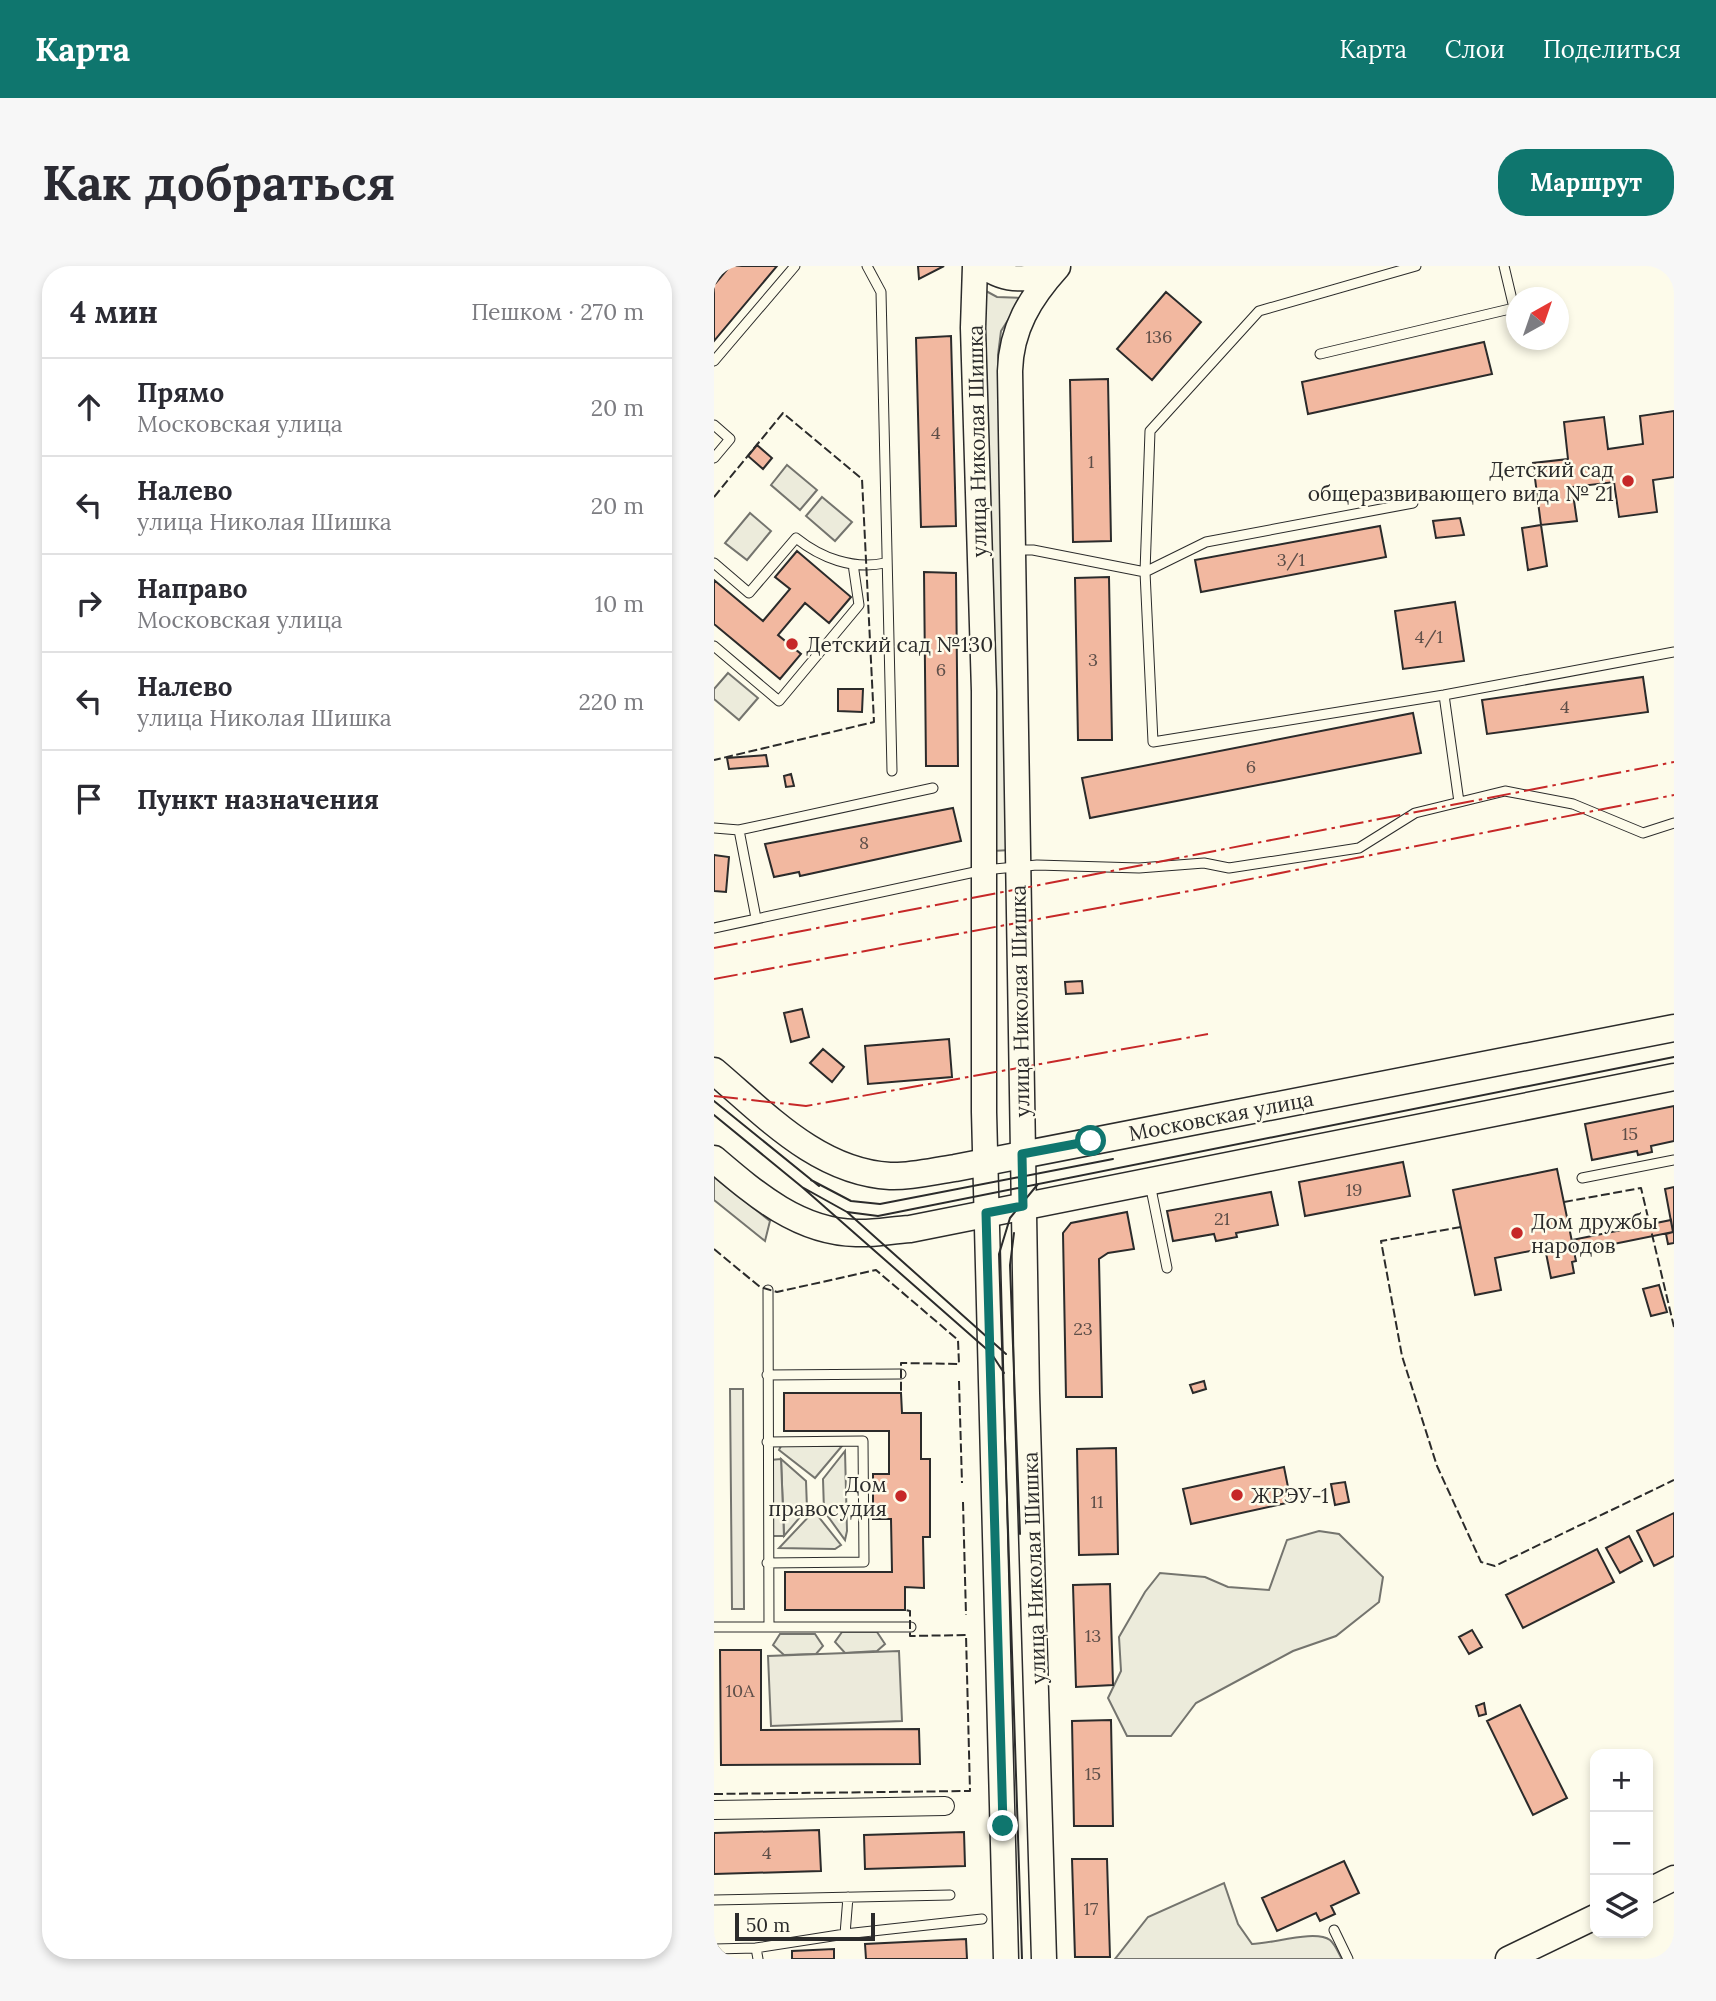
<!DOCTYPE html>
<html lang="ru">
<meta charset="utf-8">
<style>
body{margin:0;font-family:Lora,serif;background:#f7f7f7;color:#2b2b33}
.controls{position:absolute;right:21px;bottom:21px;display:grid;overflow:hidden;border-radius:14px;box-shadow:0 4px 10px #0003}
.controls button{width:63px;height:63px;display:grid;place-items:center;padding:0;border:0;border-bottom:2px solid #e1e1e2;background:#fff;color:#2b2b33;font:35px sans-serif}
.compass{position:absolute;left:792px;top:21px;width:63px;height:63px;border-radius:50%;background:#fff;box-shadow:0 4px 10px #0003;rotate:40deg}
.scale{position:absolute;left:21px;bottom:18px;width:140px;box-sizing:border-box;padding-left:7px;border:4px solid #2b2b2b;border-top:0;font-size:19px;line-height:24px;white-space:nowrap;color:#2b2b2b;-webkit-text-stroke:5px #fdfbea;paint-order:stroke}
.stop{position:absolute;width:21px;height:21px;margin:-16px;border:5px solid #0f766e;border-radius:50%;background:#fff}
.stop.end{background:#0f766e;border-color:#fff;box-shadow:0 2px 7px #0008}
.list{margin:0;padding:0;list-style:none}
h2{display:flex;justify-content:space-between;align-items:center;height:91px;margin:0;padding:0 28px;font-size:30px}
h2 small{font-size:23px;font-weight:400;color:#7c7c81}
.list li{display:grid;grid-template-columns:46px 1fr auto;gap:21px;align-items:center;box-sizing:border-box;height:98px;padding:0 28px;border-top:2px solid #e1e1e2}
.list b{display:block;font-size:26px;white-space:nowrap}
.list p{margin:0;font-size:23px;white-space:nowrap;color:#7c7c81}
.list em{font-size:23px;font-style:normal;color:#7c7c81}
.icon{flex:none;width:38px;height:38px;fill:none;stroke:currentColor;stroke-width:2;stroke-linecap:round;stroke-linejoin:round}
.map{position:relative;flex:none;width:960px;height:1693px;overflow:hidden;border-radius:28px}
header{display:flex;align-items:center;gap:42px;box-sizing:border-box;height:98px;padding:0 35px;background:#0f766e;color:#fff}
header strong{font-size:33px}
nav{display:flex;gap:38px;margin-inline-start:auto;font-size:24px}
.intro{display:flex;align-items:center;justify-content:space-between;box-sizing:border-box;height:168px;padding:0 42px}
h1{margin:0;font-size:49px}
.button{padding:18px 32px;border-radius:28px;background:#0f766e;color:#fff;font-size:24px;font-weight:700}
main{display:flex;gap:42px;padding:0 42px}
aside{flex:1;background:#fff;border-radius:28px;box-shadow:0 4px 10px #0003}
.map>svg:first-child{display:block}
</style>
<header>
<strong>Карта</strong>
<nav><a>Карта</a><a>Слои</a><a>Поделиться</a></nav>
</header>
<div class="intro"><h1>Как добраться</h1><a class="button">Маршрут</a></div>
<main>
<aside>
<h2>4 мин<small>Пешком · 270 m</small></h2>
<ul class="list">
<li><svg class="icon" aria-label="ahead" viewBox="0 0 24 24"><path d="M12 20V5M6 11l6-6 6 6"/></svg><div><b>Прямо</b><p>Московская улица</p></div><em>20 m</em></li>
<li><svg class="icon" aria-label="left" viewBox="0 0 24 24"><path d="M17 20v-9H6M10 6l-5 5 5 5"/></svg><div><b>Налево</b><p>улица Николая Шишка</p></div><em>20 m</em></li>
<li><svg class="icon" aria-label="right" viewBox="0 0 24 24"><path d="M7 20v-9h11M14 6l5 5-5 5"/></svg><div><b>Направо</b><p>Московская улица</p></div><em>10 m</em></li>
<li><svg class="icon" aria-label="left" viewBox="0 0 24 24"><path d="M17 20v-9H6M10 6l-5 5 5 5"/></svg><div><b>Налево</b><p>улица Николая Шишка</p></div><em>220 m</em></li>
<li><svg class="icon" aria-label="arrive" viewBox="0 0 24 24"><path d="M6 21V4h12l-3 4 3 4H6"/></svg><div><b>Пункт назначения</b></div></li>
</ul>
</aside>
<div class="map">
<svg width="960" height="1693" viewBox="0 0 960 1693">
<rect width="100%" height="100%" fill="#fdfbea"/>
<path fill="#ecebdb" stroke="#74746e" stroke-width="2" d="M272,25L283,31L308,32L287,65L284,89L297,584L278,585L264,100Z
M73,199L103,224L86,244L57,219Z
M108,231L138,256L121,275L92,250Z
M36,247L57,265L33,294L11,277Z
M14,407L44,432L25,454L0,433V423Z
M0,911L56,955L51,975L0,934Z
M67,1180H128L101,1212L65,1184Z
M131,1185L133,1265L131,1274L110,1245L109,1213Z
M67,1193L92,1215L93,1243L70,1270Z
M100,1245L127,1279L121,1283L65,1282Z
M605,1265L625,1268L669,1311L665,1336L622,1370L579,1385L482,1437L457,1470H413L394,1432L407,1405L405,1371L431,1326L446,1307L491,1311L514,1321L555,1324L573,1274Z
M128,1366H163L171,1378L163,1385L131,1387L121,1376Z
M66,1368H101L109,1380L102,1388L70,1389L59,1379Z
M510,1617L524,1658L538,1678C558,1678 601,1663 616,1674C621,1678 625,1688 628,1693H401L434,1651Z"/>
<path fill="#eceadb" stroke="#74746e" stroke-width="2" d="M16,1123H29L30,1343H18Z
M67,1193L70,1270H58L56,1194Z
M185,1385L188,1455L57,1460L54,1390Z"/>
<path fill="#f2b8a0" stroke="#2b2b2b" stroke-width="2" d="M16,0H63L0,75V19Z
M204,0H230L205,13Z
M452,26L487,56L438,114L403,83Z
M237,70L242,260L207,261L202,72Z
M770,76L778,108L594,148L588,116Z
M394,113L397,275L359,276L356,114Z
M960,145V211L939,214L943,246L905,251L900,216L858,221L863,255L827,259L819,197L854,193L850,156L890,151L894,183L929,178L926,150Z
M43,179L58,192L49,203L34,190Z
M746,252L750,269L722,272L719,255Z
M827,259L833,300L814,304L808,262Z
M666,260L672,291L487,326L481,294Z
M83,285L137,331L115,357L91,337L64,369L87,388L66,413L0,358V314L49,355L76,323L61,311Z
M210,306L242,307L244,500H212Z
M395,311L398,474H364L361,312Z
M741,336L750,395L689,403L681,345Z
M929,411L934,446L773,468L768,434Z
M124,423H149L148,446L124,445Z
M699,447L707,487L376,552L368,512Z
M52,489L54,500L15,503L13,492Z
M77,508L80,520L72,521L70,510Z
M239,542L247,575L86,610L85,606L60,611L51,578Z
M0,589L15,591L12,626L0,625Z
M368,715L369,727L352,728L351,716Z
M88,743L95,771L77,776L70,747Z
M235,773L238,811L154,818L151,780Z
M109,783L130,801L118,816L96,797Z
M960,840V875L937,880L938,886L924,889L923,885L878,894L871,858Z
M689,896L696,930L591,950L585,916Z
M843,903L862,995L858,996L860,1007L837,1012L831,982L781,992L787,1024L761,1029L739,924Z
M960,921V977L954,978L952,968L959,966L951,923Z
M557,926L564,959L522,967L523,971L502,975L500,968L459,975L453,945Z
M413,946L420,983L394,987L385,993L388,1131H352L349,967L357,957Z
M957,954L959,966L860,986L858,974Z
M945,1019L953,1046L937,1050L929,1023Z
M490,1115L492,1123L479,1127L476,1119Z
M70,1127H187L188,1147H207V1193H216V1271H209L210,1322L191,1321V1344H71V1306H178L177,1253H159V1208H175V1165H70Z
M402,1182L404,1288L365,1289L363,1183Z
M570,1201L577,1236L477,1258L469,1223Z
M631,1216L635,1236L621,1239L617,1218Z
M960,1247V1290L940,1300L923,1265Z
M915,1270L928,1295L906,1307L892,1282Z
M883,1283L900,1316L809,1362L792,1329Z
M396,1318L399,1419L362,1421L359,1319Z
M758,1364L768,1381L755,1388L745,1371Z
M6,1384H47V1464L205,1463L206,1498L7,1499Z
M770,1437L772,1448L765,1450L762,1440Z
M806,1439L853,1532L819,1549L773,1455Z
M397,1454L399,1560H360L358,1455Z
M105,1564L107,1605L0,1608V1567Z
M250,1566L251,1600L151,1603L150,1569Z
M358,1593H393L396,1691H361Z
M630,1595L645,1627L617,1640L621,1648L606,1655L602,1647L563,1665L548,1632Z
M252,1673L253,1693H152L151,1678Z
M120,1683V1693H78V1685Z"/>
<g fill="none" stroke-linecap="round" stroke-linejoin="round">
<g stroke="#2b2b2b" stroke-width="11">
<path id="lane" d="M153,0L167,26L178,505
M702,0L545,45L436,165L431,306L439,476L730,429L960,386
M606,88L800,42L790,0
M0,95L81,0
M0,159L16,173L0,192
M301,284H319L431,306L492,276L699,237
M0,297L35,327L82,272C107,292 139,304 171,297
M0,380L65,435L145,339L139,298
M730,429L745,536
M0,562L25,564L42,652
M25,564L219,522
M0,662L270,604L323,599L425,602L490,597L515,602L645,582L701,547L791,525L859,538L929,567L960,557
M868,912L960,894
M436,918L453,1002
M54,1024L55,1361
M53,1109L187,1108
M53,1176L149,1175L150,1296L53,1297
M0,1361H197
M134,1631L131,1668L268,1653
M0,1634L236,1629
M620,1664L634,1693
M42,1682L131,1668
M0,1683L42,1682L44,1693"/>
</g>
<g stroke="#2b2b2b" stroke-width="20">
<path id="street" d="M0,1544L231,1540"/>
</g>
<g stroke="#2b2b2b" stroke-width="27">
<path id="secondary" d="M261,0L259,62L270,425V846L292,1693
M270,0C292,17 318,15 341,2
M934,1625L960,1612
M330,1693L313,1127L296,105C297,63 316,32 344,1
M794,1693L881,1651"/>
</g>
<g stroke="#2b2b2b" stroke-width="29">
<path id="primary" d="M0,805C52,849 104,906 176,910C197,911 220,905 241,902L960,762
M0,893C41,928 85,966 142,967C159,968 178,964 196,963L960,811"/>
</g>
<use href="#lane" stroke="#fdfbea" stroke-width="9"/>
<use href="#street" stroke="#fdfbea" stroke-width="18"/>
<use href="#secondary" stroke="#fdfbea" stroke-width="24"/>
<use href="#primary" stroke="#fdfbea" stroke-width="26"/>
<path stroke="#2b2b2b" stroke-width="2" d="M0,835L105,920
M0,849L88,921L277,1087L290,1107
M97,914L137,935L166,938L399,893
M88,921L133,946L164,950L960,791
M133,946L292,1088
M300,967L296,999L306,1268
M308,1693L285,988L296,952L324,918"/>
<path stroke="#2b2b2b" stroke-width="2" stroke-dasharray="9 3.5" stroke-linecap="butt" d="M0,231L69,147L148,213L160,456L0,494
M850,936L927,922L960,1061
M747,961L667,975L688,1090L723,1200L767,1296L781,1300L960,1214
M0,983L46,1021L63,1026L162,1004L244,1074L245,1098L187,1097V1127
M245,1115L248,1217
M249,1236L252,1349
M0,1528L256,1525L252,1369L196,1370V1345L191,1344"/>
<path stroke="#c62828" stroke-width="2" stroke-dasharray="24 5 3.5 5" stroke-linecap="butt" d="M0,682L960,496
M0,713L481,624L960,529
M0,830L92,840L494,768"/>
</g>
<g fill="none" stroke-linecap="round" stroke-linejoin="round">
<path stroke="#0f766e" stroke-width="9" d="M289,1560L272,947L309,940L308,888L377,875"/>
</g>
<g fill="#c62828" stroke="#fdfbea" stroke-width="2.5">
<circle cx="914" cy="215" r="7"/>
<circle cx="78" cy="378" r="7"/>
<circle cx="803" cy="967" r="7"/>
<circle cx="523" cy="1229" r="7"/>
<circle cx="187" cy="1230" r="7"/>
</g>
<g text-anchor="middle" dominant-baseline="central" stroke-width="5" stroke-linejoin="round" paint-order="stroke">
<g font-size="18" fill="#5d4e48">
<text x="445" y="70">136</text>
<text x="222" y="166">4</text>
<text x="377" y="195">1</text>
<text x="577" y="293">3/1</text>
<text x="715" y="370">4/1</text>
<text x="379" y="393">3</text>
<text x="227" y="403">6</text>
<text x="851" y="440">4</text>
<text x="537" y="500">6</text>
<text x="150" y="576">8</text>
<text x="916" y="867">15</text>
<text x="640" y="923">19</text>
<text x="508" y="952">21</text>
<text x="369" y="1062">23</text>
<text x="383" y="1235">11</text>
<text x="379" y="1369">13</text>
<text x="26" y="1424">10А</text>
<text x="379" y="1507">15</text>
<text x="53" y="1586">4</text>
<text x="377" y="1642">17</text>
</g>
<g font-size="21" fill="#2b2b2b" stroke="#fdfbea">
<text transform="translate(263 175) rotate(-91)">улица Николая Шишка</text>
<text transform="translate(306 735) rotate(-91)">улица Николая Шишка</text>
<text transform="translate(507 850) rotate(-11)">Московская улица</text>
<text transform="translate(320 1302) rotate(-92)">улица Николая Шишка</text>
</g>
<g font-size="21" fill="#2b2b2b" stroke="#fdfbea" text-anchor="start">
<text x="900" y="203" text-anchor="end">Детский сад<tspan x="900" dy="24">общеразвивающего вида № 21</tspan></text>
<text x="92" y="378">Детский сад №130</text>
<text x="817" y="955">Дом дружбы<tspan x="817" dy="24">народов</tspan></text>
<text x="173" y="1218" text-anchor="end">Дом<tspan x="173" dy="24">правосудия</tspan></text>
<text x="537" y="1229">ЖРЭУ-1</text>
</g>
</g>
</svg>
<div class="controls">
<button>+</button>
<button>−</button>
<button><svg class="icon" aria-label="layers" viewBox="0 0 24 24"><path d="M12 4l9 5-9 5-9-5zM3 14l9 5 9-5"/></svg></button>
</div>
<svg class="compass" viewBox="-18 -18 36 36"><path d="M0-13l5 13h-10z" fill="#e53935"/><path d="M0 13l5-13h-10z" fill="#7c7c81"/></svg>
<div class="scale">50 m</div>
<div class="stop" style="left:377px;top:875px"></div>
<div class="stop end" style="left:289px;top:1560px"></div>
</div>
</main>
